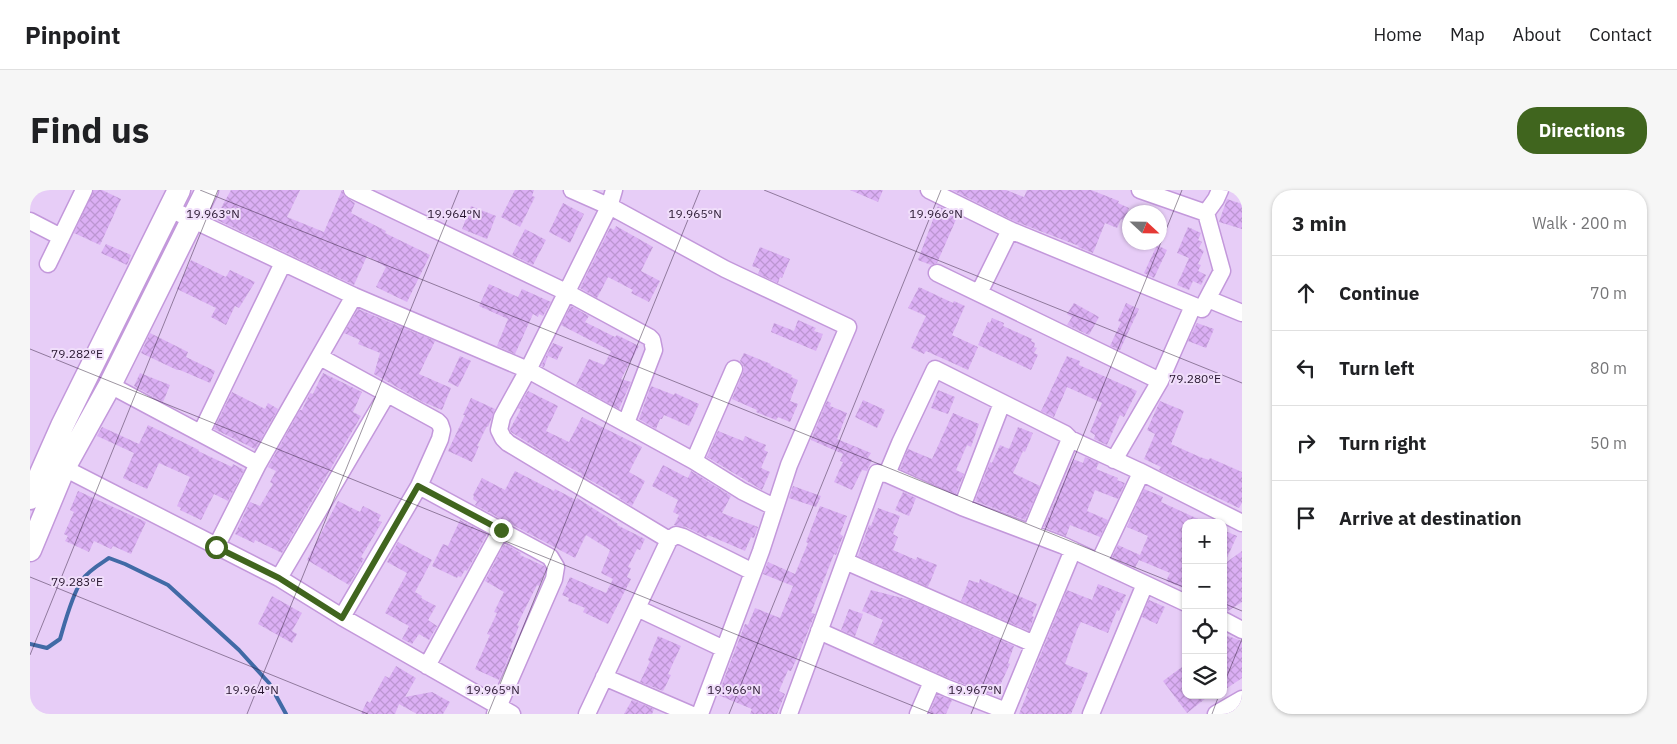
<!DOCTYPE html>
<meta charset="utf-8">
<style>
body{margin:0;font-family:"IBM Plex Sans",sans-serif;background:#f6f6f6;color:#202124}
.controls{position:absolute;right:15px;bottom:15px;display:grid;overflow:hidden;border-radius:10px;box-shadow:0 1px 4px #0004}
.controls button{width:45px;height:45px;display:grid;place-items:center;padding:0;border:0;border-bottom:1px solid #e0e0e0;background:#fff;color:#202124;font:25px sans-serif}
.compass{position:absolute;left:1092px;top:15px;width:45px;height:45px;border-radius:50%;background:#fff;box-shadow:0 1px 4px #0004;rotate:112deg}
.stop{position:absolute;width:15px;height:15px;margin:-11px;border:4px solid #40651e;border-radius:50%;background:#fff}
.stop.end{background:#40651e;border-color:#fff;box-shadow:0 1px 5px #0008}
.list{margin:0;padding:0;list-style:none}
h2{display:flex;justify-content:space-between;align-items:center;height:65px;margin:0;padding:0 20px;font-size:21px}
h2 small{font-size:16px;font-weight:400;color:#757577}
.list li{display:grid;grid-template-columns:32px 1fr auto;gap:15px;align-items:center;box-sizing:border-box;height:75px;padding:0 20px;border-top:1px solid #e0e0e0}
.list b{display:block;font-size:19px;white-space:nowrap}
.list em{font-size:16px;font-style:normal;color:#757577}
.icon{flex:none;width:28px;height:28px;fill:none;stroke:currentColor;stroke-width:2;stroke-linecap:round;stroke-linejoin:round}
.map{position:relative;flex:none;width:1212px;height:524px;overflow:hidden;border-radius:20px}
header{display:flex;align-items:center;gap:30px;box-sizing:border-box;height:70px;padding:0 25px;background:#fff;border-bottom:1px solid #e0e0e0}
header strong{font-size:24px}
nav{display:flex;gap:28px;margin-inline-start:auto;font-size:18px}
.intro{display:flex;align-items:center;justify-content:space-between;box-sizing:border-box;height:120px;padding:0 30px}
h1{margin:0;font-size:35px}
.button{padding:12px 22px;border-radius:20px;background:#40651e;color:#fff;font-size:18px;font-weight:700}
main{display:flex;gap:30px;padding:0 30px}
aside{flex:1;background:#fff;border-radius:20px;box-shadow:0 1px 4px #0004}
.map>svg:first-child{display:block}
</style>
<header>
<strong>Pinpoint</strong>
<nav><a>Home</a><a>Map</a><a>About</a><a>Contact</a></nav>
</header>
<div class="intro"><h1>Find us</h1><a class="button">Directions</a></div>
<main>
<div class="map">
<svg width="1212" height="524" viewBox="0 0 1212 524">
<defs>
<pattern id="building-cross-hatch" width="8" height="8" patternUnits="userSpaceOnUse" patternTransform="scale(1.25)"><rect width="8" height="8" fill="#dbaff4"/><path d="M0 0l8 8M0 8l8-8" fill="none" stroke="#bc96d2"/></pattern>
</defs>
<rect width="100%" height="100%" fill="#e7cdf7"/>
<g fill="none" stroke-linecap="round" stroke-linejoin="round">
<path stroke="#416aa6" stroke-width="4" d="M0,454L17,458L30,449C35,432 42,405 52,390C58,381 70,374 79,368L95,374L138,395L209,460L239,493L256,524"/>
</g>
<path fill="url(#building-cross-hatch)" d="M64,0H72L91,9L70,55L44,43Z
M201,0H270L257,27L294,42L312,0L314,6L325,13L321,23L356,41L355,43L400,65L377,112L346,97L356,77L337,66L324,95L185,29Z
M485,0H504L502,6L505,7L490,37L471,27Z
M820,0H853L848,12Z
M922,0H976L994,7L997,0H1061L1089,11L1088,13L1099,18L1094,31L1091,29L1087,38L1075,33L1063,63L1048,57L1049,56L984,31Z
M1197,9L1212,14V39L1189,32Z
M533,13L554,24L540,53L519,42Z
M441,16L466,26L457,49L432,39Z
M908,16L928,25L907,73L901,75L888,70Z
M586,36L623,57L611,81L630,91L619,112L601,103L603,100L578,87L567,108L550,98L580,38L584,40Z
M1158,37L1171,43L1168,50L1172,52L1169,58L1174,61L1168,74L1171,75L1168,81L1176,85L1171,95L1163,91L1159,100L1147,95L1159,68L1147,63Z
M495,39L516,50L503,75L482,65Z
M76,54L101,65L97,75L71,63Z
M1127,55L1137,60L1124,88L1114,83Z
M730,57L760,69L752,88L750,87L748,93L728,84L730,79L722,76Z
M161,70L196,87L200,80L225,92L209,118L205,116L196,135L181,127L186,118L147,99Z
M459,94L488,107L492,99L521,112L513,126L509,124L508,127L503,124L485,164L467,156L478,129L449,116Z
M889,97L923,113L924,111L935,116L922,145L948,157L938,180L896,161L894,164L881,158L896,126L878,118Z
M1044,113L1069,127L1059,145L1037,135L1042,127L1037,124Z
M1096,113L1109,119L1090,160L1080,156L1091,132L1088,131Z
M541,116L559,126L555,132L585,147L587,145L609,156L591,189L601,192L589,219L546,195L559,169L574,175L581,161L531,135Z
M328,119L405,151L389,184L421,198L412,220L393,212L344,184L350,163L328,154L330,150L314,143Z
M962,128L974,133L973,136L1002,149L1001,151L1005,153L1004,157L1007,158L1004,163L1008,165L1001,180L948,155L958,132L960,133Z
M768,130L786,138L784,141L793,144L786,161L741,142L744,133L764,141Z
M1167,133L1184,139L1176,158L1158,151Z
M120,143L158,162L156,167L185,181L180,193L150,180H147L111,163Z
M523,153L533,157L527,170L518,166L514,177L511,176Z
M714,163L741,174L740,175L762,185L761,187L768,190L760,211L768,214L760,232L748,227L746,230L726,222L727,220L702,209L713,183L714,177L710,171Z
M430,166L441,171L428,197L418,192Z
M1037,166L1050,171L1049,175L1107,201L1094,227L1090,225L1077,255L1064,249L1065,245L1060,242L1072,213L1037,197L1024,227L1011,221Z
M110,183L140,195L133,212L104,196Z
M293,183L332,202L323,222L331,226L252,363L225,350L224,353L205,344L220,312L230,316L243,294L240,292L246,281L238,277L270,220H272L280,203L283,204Z
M621,196L644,205L645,203L669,214L659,236L634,225L632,229H630L626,239L609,229Z
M908,200L925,207L918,224L901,218Z
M498,201L528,216L516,241L539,252L552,227L612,257L599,282L615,291L602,316L589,308L590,307L551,285L552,284L527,271L481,242L480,239L491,219L488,218Z
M202,202L235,219L238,213L248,219L225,259L184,239Z
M441,208L465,219L458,237L457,236L447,256H449L442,272L418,261L435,225H433Z
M833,210L855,220L847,238L825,227Z
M797,211L801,213L800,216L817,223L807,249L841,263L838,268L842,270L837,281L832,280L822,300L804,292L813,272L810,271L813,264L781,250Z
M1130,211L1154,221L1141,254L1170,267L1179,270L1180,268L1212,282V313L1209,318L1129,280L1131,277L1114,269L1125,244L1117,240Z
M923,223L949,234L941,257L937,255L926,280L934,284L926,304L870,279L878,259L902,269Z
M118,235L169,260L168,261L202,277L203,274L214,280L198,311L184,304L171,330L150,320L151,318L147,316L160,287L129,273L117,299L93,288L104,263L67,246L72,237L109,254Z
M988,237L1003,243L995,262L993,261L983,283L1010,296L995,330L945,311L960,272L962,273L970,255L979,259Z
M688,241L713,251L715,246L736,255L734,260L738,262L731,278L740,282L732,300L677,267Z
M1055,267L1069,273L1066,279L1088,288L1087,290L1095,293L1088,309L1065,300L1057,321L1078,330L1070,347L1040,335L1036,346L1014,337L1043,269L1053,273Z
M633,275L658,288L661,281L701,306L692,323L728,337L724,348L721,347L715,361L678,345L676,347L656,337L644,335L649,325L643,322L648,310L622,296Z
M485,281L524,301L525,299L546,310L547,308L588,334L587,335L615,349L610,360L607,359L598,377L601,378L597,387L601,389L578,434L553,422L555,418L538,411L539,408L532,405L540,387L576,403L583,389L571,383L580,360L556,345L545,368L445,315L447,312L443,309L444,306L443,305L452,288L475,300Z
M763,296L791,306L786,317L759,308Z
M1114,299L1133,307L1131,312L1177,333H1156V399L1136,391L1140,383L1109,370L1105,378L1082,367L1088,355L1110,365L1118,346L1097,337Z
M48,301L116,332L101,364L83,356L81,359L64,351L59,362L35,351L38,346L34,344L44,322L40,320Z
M873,302L886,308L879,326L865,320Z
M308,311L330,322L333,316L351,325L348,331L352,332L331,367L334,369L319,395L277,370Z
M790,316L817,326L810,344L813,346L806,365L804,364L781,423L785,424L767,468L761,481L758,480L749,501L755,504L747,524H720L722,519L688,505L715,434L718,435L725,418L750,428L763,396L733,384L738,372L765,384L778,353L776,352Z
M848,318L870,326L863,344L868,347L863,360L886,370L887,367L907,375L898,397L828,366L839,335L841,336Z
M430,330L457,344L437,381L435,380L431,387L428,386L427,388L402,376L413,354L418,356Z
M1193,340L1207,346L1194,374L1212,361V412L1198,421L1193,420Z
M368,352L402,370L385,402L392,406L391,408L406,416L398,430L407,436L399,450L389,444L382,454L372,449L379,436L355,423L377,383L357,372Z
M474,355L476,356L477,355L491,363L490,365L514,376L516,379L512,390L509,396L507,395L487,435L489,436L480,458L482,459L469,490L445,479L460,445L457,444L467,423L464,422L474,402L455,391Z
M950,389L1007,414L1002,426L1004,427L999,441L931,411L939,390L949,393Z
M1068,394L1096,405L1089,421L1087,420L1078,443L1051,432L1047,440L1035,474L1058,483L1041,524H989L999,499L997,498L1037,400L1062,410Z
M841,400L880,410L984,456L978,473L980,474L965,506L921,489L843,454L853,430L832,421Z
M242,406L272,423L262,441L267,444L262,453L228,434Z
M1119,410L1135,417L1127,434L1112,427Z
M819,419L833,424L825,446L811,440Z
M628,446L651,456L638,484L641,485L633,501L610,492L620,471L618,470Z
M1198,446L1212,451V488L1193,501V449Z
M1156,474V505H1180L1157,523L1133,491Z
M366,476L386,488L375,507L402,502L420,512L413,524H387L369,514L365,524H331L337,511L340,513L355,486L359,488Z
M907,505L922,510L916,524H899Z
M602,510L624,519L622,524H594Z"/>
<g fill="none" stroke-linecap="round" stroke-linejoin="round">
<g stroke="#c398db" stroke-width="19">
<path id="minor" d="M322,0L536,102L619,147L622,150L624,160L596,233
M542,0L585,19L695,79L818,137L759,275L731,361L670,524
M584,0L579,17L498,180L472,227L469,240L473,248L478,253L639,350
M899,0L980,40L1172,119L1192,81L1176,23L1110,0
M140,19L324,106L498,180L664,271L712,301L744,317
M1176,23L1186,9L1190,0
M0,31L31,47
M18,74L54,0
M907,83L1130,191
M949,103L980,40
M1178,109L1212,123
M290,167L407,231L410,234L412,240L410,249L389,296L312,427
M80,195L228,274
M171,243L253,73
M1084,270L1130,191L1163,116
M664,271L704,179
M34,278L249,388L312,427L482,524
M857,284L870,253L905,179L1035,244L1040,249L1109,281L1212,333
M389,296L520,367L526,377L524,389L465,524
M932,317L972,213
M1001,342L1040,249
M186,357L228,274L324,106
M815,371L1004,454
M1069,372L1111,283
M249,388L357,204
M607,418L694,459
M1193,430L1212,440
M789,441L917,498L976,521
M397,476L471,340
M574,487L660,524
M557,524L639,350L646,345L653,347L723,382
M759,524L847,283L857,284L932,317L1032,355L1156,413
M888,524L902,492
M975,524L1043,360
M1061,524L1115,394
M1186,524L1212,509"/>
</g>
<g stroke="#c398db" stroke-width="25">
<path id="secondary" d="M0,308L32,236L149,0
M0,360L34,278L80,195L177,0"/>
</g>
<use href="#minor" stroke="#fff" stroke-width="16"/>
<use href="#secondary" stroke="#fff" stroke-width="22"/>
</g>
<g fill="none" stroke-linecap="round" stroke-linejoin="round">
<path stroke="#40651e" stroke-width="6" d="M186,357L249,388L312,428L388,296L471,340"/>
</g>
<path fill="none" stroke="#26152e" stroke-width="1" stroke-opacity="0.45" d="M170,0L1156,398M734,0L1212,193M0,159L903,524M0,387L338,524M1193,413L1212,421M0,465L188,0M1193,496L1212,449M217,524L429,0M458,524L670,0M699,524L911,0M941,524L1152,0M1182,524L1189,505"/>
<g font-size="12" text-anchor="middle" fill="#26152e" stroke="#f0defa" stroke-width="4" stroke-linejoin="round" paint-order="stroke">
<text x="665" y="28">19.965°N</text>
<text x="906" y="28">19.966°N</text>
<text x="183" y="28">19.963°N</text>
<text x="424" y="28">19.964°N</text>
<text x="47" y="168">79.282°E</text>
<text x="1165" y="193">79.280°E</text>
<text x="47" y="396">79.283°E</text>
<text x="222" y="504">19.964°N</text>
<text x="463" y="504">19.965°N</text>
<text x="704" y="504">19.966°N</text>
<text x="945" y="504">19.967°N</text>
</g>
</svg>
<div class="controls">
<button>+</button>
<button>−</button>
<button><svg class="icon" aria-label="locate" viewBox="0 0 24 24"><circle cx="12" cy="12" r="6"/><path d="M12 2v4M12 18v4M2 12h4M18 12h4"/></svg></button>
<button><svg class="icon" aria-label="layers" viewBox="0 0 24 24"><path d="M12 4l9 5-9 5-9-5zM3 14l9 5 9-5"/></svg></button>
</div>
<svg class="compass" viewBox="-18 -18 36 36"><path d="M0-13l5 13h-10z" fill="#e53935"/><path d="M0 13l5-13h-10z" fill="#757577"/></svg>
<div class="stop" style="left:186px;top:357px"></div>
<div class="stop end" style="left:471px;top:340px"></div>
</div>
<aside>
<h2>3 min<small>Walk · 200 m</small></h2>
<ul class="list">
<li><svg class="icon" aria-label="ahead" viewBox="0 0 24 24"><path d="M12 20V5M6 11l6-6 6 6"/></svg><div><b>Continue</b></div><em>70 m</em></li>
<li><svg class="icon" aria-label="left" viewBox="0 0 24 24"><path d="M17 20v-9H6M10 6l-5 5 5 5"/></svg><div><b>Turn left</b></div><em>80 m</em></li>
<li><svg class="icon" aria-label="right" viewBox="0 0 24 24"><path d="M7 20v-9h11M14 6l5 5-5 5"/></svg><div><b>Turn right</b></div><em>50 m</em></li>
<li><svg class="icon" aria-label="arrive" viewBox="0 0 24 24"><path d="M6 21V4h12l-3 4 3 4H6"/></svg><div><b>Arrive at destination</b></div></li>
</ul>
</aside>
</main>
